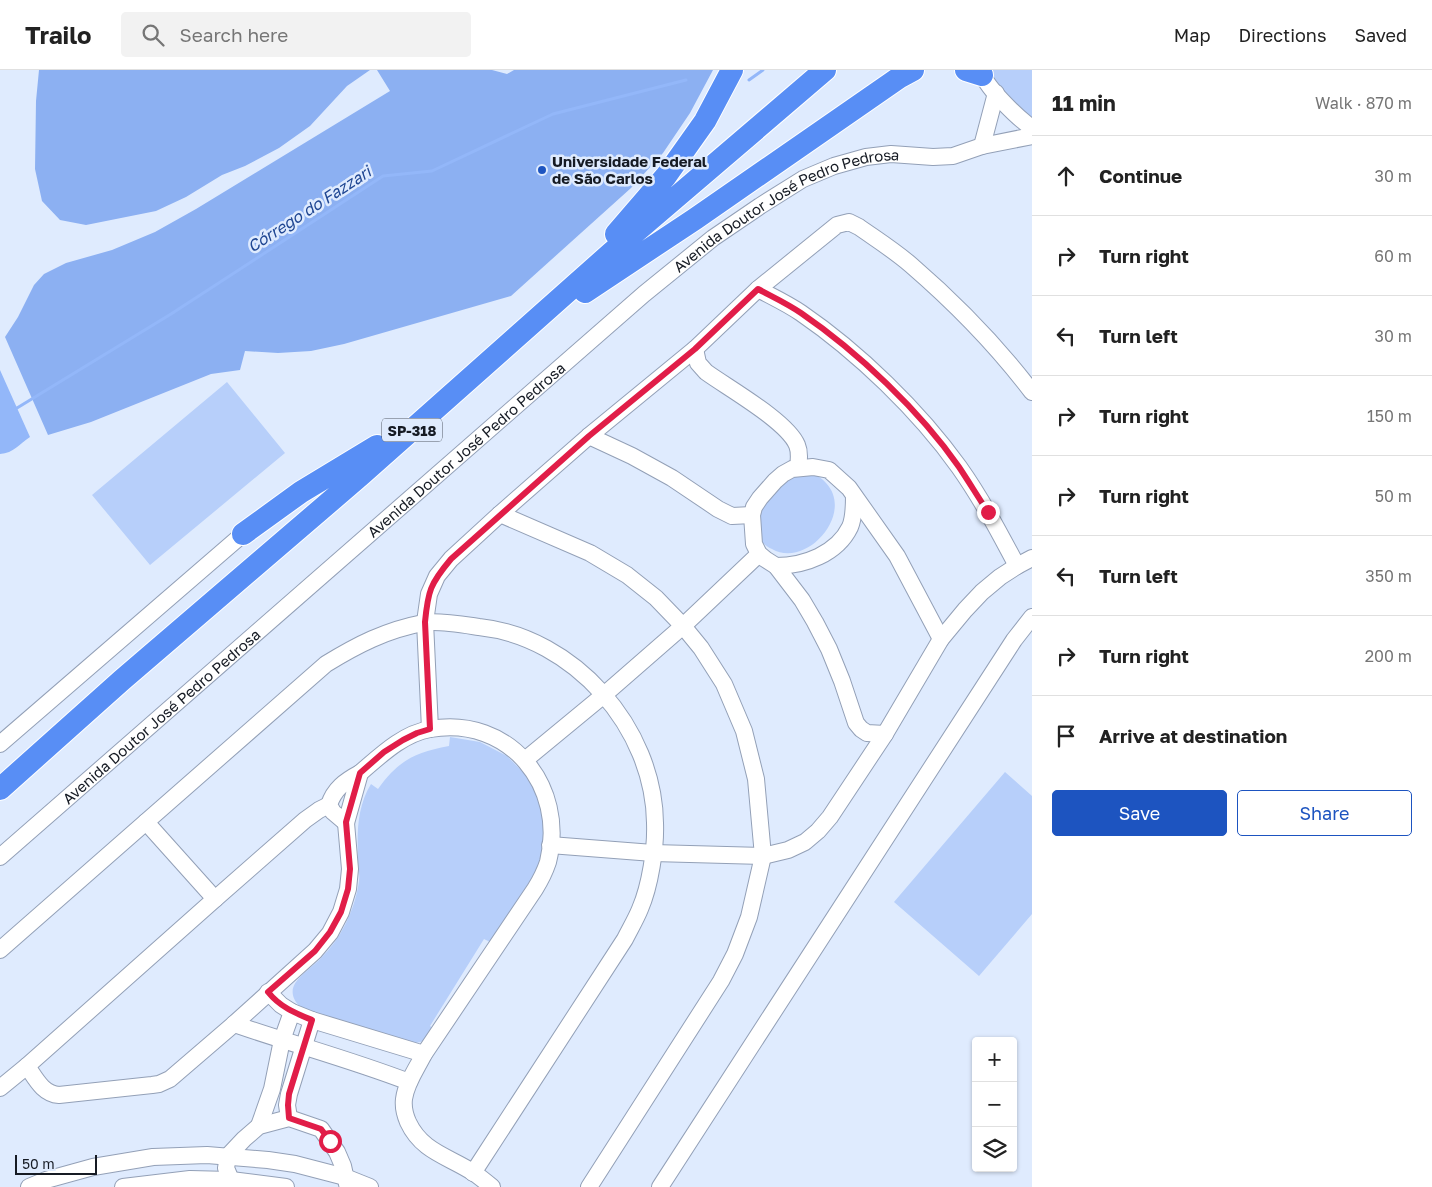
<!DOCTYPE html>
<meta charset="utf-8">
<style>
body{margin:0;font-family:"Golos Text",sans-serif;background:#f2f2f2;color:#222}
.controls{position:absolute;right:15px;bottom:15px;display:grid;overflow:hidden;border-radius:5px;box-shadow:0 1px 4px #0004}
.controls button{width:45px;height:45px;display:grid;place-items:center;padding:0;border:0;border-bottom:1px solid #e0e0e0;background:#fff;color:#222;font:25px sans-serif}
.scale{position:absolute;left:15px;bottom:12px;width:82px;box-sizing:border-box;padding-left:5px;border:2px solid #161b24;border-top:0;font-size:14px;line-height:18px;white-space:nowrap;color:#161b24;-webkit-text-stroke:4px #dfebfe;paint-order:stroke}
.stop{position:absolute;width:15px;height:15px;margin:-11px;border:4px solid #e11d48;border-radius:50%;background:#fff}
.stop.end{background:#e11d48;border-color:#fff;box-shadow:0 1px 5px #0008}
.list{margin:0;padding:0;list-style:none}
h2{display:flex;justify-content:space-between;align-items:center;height:65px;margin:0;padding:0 20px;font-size:21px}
h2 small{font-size:16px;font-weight:400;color:#767676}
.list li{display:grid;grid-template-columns:32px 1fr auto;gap:15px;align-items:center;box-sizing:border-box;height:80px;padding:0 20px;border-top:1px solid #e0e0e0}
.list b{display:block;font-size:19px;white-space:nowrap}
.list em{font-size:16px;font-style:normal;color:#767676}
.actions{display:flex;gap:10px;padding:15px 20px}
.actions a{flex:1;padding:11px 0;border:1px solid #1d54c0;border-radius:5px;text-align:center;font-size:18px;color:#1d54c0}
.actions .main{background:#1d54c0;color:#fff}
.icon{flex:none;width:28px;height:28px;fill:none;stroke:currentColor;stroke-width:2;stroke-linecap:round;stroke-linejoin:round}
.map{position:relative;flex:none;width:1032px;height:1117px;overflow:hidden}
header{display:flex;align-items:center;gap:30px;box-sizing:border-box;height:70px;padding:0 25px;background:#fff;border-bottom:1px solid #e0e0e0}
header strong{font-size:24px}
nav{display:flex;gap:28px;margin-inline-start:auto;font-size:18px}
.search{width:350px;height:45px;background:#f2f2f2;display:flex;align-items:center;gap:12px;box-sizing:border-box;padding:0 18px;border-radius:5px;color:#767676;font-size:19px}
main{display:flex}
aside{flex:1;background:#fff}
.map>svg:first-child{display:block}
</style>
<header>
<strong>Trailo</strong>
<div class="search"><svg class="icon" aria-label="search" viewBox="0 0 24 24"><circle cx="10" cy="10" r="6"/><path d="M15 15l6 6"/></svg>Search here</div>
<nav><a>Map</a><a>Directions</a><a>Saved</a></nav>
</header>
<main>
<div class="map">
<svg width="1032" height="1117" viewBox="0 0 1032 1117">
<rect width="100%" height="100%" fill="#dfebfe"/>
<path fill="#b7cffa" d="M988,0H1032V49C1014,35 1001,18 988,0Z
M227,312L285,383L150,495L92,425Z
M794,403C800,404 807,403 813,404C818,406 823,409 826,413C855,444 806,499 772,479C767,477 762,473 760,469C757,463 757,446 756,438Z
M450,667L480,672L507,686L529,708L542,736L545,767L539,797L490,872L484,869L430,956L435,960C428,968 424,973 413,973L302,939C278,916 306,904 321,888C331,878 339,867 345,855C352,841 357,826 359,811C360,804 358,796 358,788C357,762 357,737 371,714L378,719C399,690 414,683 449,676Z
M1005,702L1032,726V844L979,906L894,832Z"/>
<path fill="#8cb0f2" d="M39,0H370L347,16L310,56L279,78L245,96L222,105L186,127L156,141L86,155L60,150L42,131L35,99L36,31Z
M377,0H492L507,4L514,0H713L690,43L663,83L631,118L511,226L344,274L311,281L278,283L245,281L240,300L211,304L91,352L48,365L5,267L18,247L34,215L44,204L66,193L112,180L155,162L196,139L390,21Z"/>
<path fill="#93b7f9" d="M0,300L30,367C19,374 14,383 0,384Z"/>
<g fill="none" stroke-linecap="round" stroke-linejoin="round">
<path stroke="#93b7f9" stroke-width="3" d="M749,10L763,0
M13,338H17L171,244L383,106L432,101L553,44L686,10"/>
<g stroke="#93a0b7" stroke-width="18">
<g id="minor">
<path d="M981,0C984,16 1018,48 1032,58"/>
<path d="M982,76L996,23"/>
<path d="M758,219C773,227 788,234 801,243C858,282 919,341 959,397C981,428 999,462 1017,496"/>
<path d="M695,279L698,293L706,302C728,318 787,351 797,375C800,382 799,390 798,398"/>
<path d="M589,366L632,386L672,408L718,439L732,446L752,445"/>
<path d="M500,444L590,483L627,505L656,528L683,556L701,578L724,614L744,661L756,709L763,786L749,847L735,884L721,911L589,1117"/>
<path d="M776,496C804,496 837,484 850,457C854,448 854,436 854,426"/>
<path d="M430,659L425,552L429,524L437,506L451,489L500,444L589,366L695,279L758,219L837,155L849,152L859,157C876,169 895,181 911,195C955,233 997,276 1032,322"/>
<path d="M885,664L867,663L861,659L856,653L842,611L829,579L815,552L802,530L776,496L765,489L759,484L754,474L752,445L754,437L760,428L775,411L783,404L792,399L813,397L829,400L849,418L897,486L941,569"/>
<path d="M0,674L243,464"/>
<path d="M525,690L605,624L683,556L759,484"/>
<path d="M360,703C380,686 402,664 430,659C509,645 567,716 548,792C545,801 540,811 535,819L424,984C417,998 406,1013 404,1029C403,1037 405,1045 408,1052C422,1082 448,1086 474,1103C480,1107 486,1112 492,1117"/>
<path d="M360,703L346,753L333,742L329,735C334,719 345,711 360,703Z"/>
<path d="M146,752L215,829"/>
<path d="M550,775L653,783L763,786L788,780L805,772L818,761L830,747L885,664L941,569L965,540L982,522L1000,507L1017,496L1032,488"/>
<path id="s1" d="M0,787L644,224L713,168L760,136L803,109L834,96L866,87L891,84L933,87L953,86L982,76L1032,66"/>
<path d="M0,880L326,594C357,575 386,560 423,553C435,550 465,555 479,557C574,567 654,658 655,753C656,778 650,816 640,839C636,849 630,859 625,869L473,1103"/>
<path d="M268,922L281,935L292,942L312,950L424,984"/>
<path d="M234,954C292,974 352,990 409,1012"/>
<path d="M27,996C36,1009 43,1024 59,1025L152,1015L159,1014L170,1009L234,954L315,881L330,863L341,842L348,819L350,799L346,753"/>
<path d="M0,1018L27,996L215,829L305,750L319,740L329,735"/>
<path d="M289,1048L287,1035L289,1024L312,950"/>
<path d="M259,1056L272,1019L282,970L292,942"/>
<path d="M231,1110L226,1098L228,1086L244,1069L259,1056L289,1048L321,1059L337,1082L343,1096L347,1114"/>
<path d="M29,1117L46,1110L93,1097L153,1087L207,1085L268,1090L295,1094L345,1107L370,1117"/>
<path d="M123,1117L190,1109L231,1110L286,1117"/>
<path d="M660,1117L1014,570L1032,547"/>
</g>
</g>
<g stroke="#fff" stroke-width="24">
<path id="highway" d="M966,0L982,5
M616,164L666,106L705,51L732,0
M585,222L695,149L900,7L913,0
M243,464L301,422L377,376
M0,719L122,610L361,405L611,183L825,0"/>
</g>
<use href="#minor" stroke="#fff" stroke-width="16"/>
<use href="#highway" stroke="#588ef5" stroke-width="22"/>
</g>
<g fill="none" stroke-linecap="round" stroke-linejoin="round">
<path stroke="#e11d48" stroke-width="6" d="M330,1071L321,1059L289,1048L288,1035L289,1024L312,950C295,943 280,937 268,922L315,881L330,862L341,842L348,819L350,799L346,752L360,703L384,682L403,670L417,663L430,659L425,552C428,521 430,514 451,489L589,366L695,279L758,219C773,227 788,234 801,243C858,282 920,341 959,397C969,412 978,427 988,442"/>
</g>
<circle fill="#1d54c0" stroke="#dfebfe" stroke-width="2" cx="542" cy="100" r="5"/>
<g text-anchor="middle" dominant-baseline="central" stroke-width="5" stroke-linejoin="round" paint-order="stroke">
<rect fill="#dfebfe" stroke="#525965" stroke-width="1" x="382" y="348.5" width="60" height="23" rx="4"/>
<g font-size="14" font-weight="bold" fill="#161b24">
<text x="412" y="360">SP-318</text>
</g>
<g font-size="15" font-weight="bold" fill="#161b24" stroke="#dfebfe" text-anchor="start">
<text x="552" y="91">Universidade Federal<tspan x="552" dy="17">de São Carlos</tspan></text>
</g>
<g font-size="15" fill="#161b24" stroke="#dfebfe">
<text stroke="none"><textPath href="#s1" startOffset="1024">Avenida Doutor José Pedro Pedrosa</textPath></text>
<text stroke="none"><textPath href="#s1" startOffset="619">Avenida Doutor José Pedro Pedrosa</textPath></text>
<text stroke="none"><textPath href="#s1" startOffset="214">Avenida Doutor José Pedro Pedrosa</textPath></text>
</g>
<g font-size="16" font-style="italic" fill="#204793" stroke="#dfebfe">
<text transform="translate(309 139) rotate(-33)">Córrego do Fazzari</text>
</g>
</g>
</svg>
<div class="controls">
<button>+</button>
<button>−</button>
<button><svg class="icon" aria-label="layers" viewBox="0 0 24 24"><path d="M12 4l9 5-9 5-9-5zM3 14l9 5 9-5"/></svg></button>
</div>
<div class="scale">50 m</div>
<div class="stop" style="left:330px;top:1071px"></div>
<div class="stop end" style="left:988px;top:442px"></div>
</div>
<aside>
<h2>11 min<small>Walk · 870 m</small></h2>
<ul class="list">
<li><svg class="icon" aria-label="ahead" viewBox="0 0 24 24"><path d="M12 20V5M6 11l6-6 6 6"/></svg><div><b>Continue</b></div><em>30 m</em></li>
<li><svg class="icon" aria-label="right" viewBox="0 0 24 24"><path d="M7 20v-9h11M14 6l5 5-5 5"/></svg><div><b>Turn right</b></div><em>60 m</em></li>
<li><svg class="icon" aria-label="left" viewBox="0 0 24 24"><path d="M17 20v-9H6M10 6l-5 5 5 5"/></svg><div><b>Turn left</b></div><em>30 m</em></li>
<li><svg class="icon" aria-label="right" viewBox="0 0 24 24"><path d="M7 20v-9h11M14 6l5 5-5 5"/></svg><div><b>Turn right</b></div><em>150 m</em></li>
<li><svg class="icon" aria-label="right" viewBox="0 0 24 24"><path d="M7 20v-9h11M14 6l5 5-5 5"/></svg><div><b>Turn right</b></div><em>50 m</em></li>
<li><svg class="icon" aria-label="left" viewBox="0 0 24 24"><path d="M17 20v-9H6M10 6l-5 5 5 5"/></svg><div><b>Turn left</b></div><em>350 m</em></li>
<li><svg class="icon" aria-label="right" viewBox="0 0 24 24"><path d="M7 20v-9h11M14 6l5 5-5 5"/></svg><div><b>Turn right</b></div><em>200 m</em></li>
<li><svg class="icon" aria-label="arrive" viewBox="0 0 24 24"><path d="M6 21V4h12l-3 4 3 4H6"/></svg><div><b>Arrive at destination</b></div></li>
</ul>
<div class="actions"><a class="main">Save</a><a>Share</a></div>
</aside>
</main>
